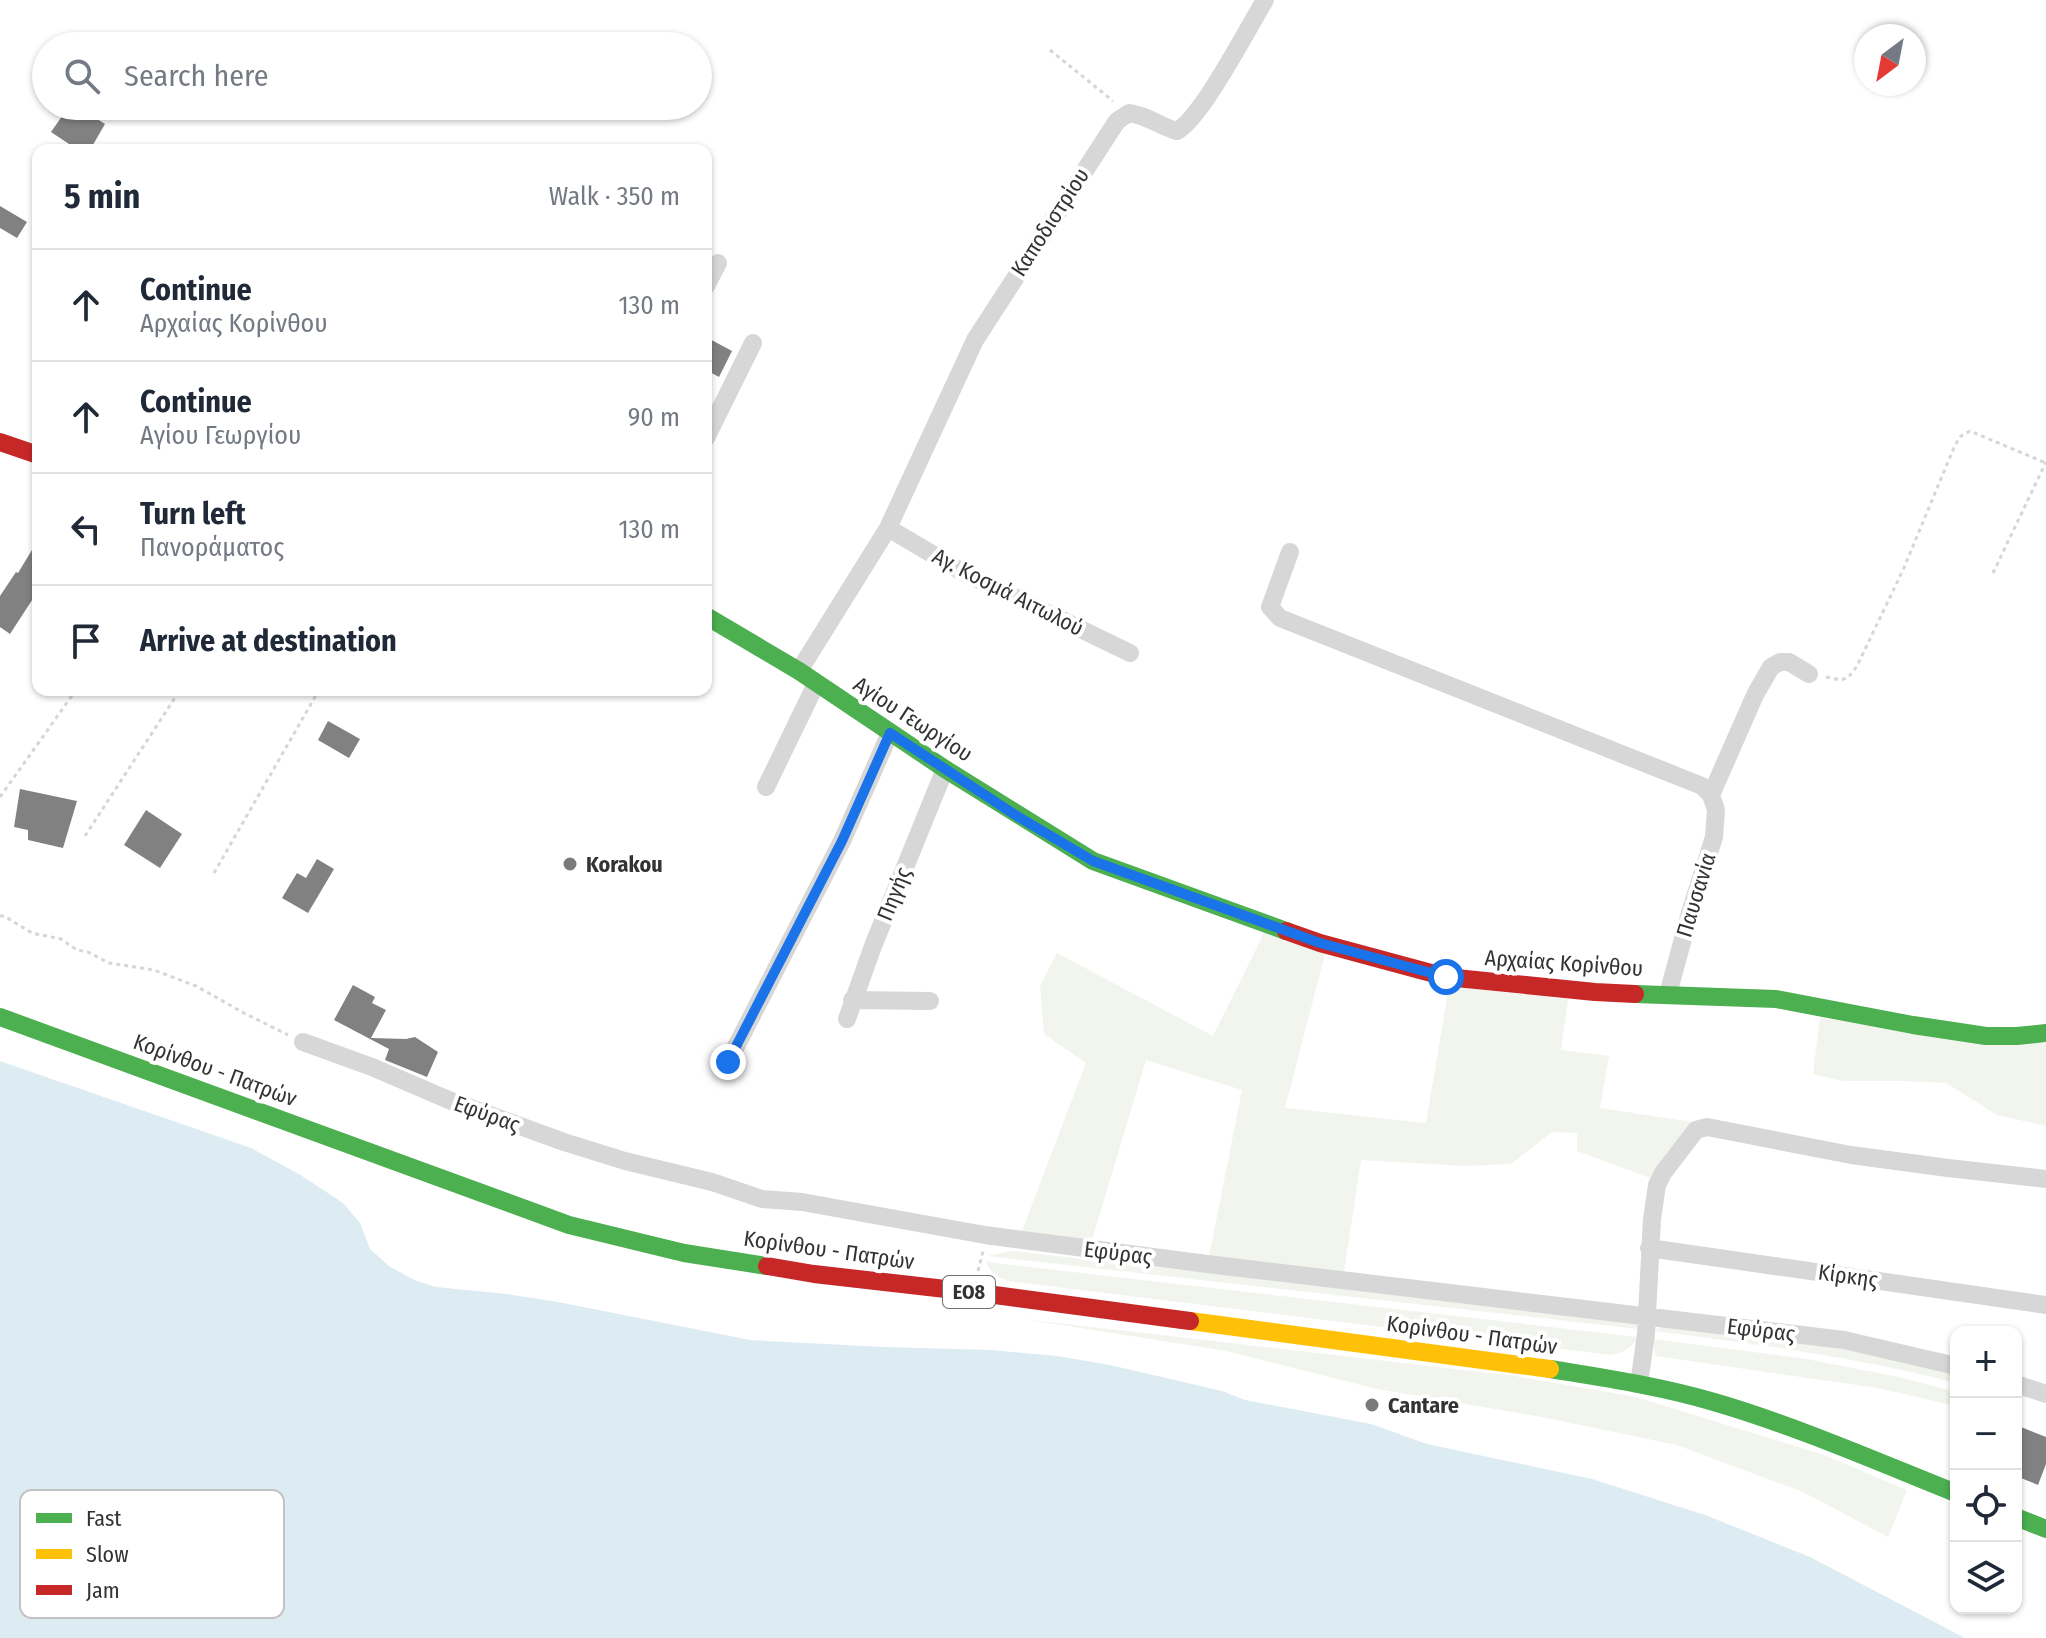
<!DOCTYPE html>
<meta charset="utf-8">
<style>
body{margin:0;font-family:"Fira Sans Condensed",sans-serif;background:#f6f6f7;color:#1f2937}
.controls{position:absolute;right:24px;bottom:24px;display:grid;overflow:hidden;border-radius:16px;box-shadow:0 2px 6px #0004}
.controls button{width:72px;height:72px;display:grid;place-items:center;padding:0;border:0;border-bottom:2px solid #e0e1e3;background:#fff;color:#1f2937;font:40px sans-serif}
.compass{position:absolute;left:1854px;top:24px;width:72px;height:72px;border-radius:50%;background:#fff;box-shadow:0 2px 6px #0004;rotate:212deg}
.stop{position:absolute;width:24px;height:24px;margin:-18px;border:6px solid #1a73e8;border-radius:50%;background:#fff}
.stop.end{background:#1a73e8;border-color:#fff;box-shadow:0 2px 8px #0008}
.list{margin:0;padding:0;list-style:none}
h2{display:flex;justify-content:space-between;align-items:center;height:104px;margin:0;padding:0 32px;font-size:34px}
h2 small{font-size:26px;font-weight:400;color:#747a83}
.list li{display:grid;grid-template-columns:52px 1fr auto;gap:24px;align-items:center;box-sizing:border-box;height:112px;padding:0 32px;border-top:2px solid #e0e1e3}
.list b{display:block;font-size:30px;white-space:nowrap}
.list p{margin:0;font-size:26px;white-space:nowrap;color:#747a83}
.list em{font-size:26px;font-style:normal;color:#747a83}
.icon{flex:none;width:44px;height:44px;fill:none;stroke:currentColor;stroke-width:2;stroke-linecap:round;stroke-linejoin:round}
.map{position:relative;flex:none;width:2046px;height:1638px;overflow:hidden}
.search{position:absolute;background:#fff;box-shadow:0 2px 6px #0004;left:32px;top:32px;width:680px;height:88px;display:flex;align-items:center;gap:20px;box-sizing:border-box;padding:0 28px;border-radius:44px;color:#747a83;font-size:30px}
.panel{position:absolute;background:#fff;box-shadow:0 2px 6px #0004;left:32px;top:144px;width:680px;height:552px;border-radius:16px}
.map>svg:first-child{display:block}
</style>
<div class="map">
<svg width="2046" height="1638" viewBox="0 0 2046 1638">
<rect width="100%" height="100%" fill="#fff"/>
<path fill="#f1f5ed" d="M1264,933L1325,954L1285,1108L1426,1123L1449,986L1568,999L1561,1050L1609,1056L1600,1108L1693,1122L1650,1178L1577,1151V1133L1552,1132L1511,1164L1465,1166L1361,1160L1344,1272L1209,1257L1242,1090L1146,1060L1091,1243L1020,1236L1086,1063L1044,1034L1040,986L1057,953L1213,1036Z
M1820,1018L2046,1043V1126L1997,1115L1946,1083L1905,1081H1843L1813,1074Z
M1011,1251L1629,1319L1637,1324L1639,1329L987,1256Z
M986,1262L1638,1337C1631,1349 1624,1352 1611,1355L1008,1281C998,1277 991,1273 986,1262Z
M1023,1319L1515,1376L1636,1397L1824,1455L1907,1490L1888,1537L1803,1492L1677,1445L1542,1417L1377,1389L1227,1351Z
M1663,1325L1807,1342L1903,1361L1956,1374V1383C1857,1357 1756,1344 1654,1331Z
M1653,1339L1806,1359L1899,1377L1956,1392V1406L1878,1388L1655,1356Z"/>
<path fill="#ddebf3" d="M0,1061L251,1148L299,1174L343,1203L360,1223L370,1249L389,1266L414,1280L436,1287L507,1294L558,1302L750,1340L884,1347L992,1350L1057,1356L1110,1365L1222,1391L1245,1400L1371,1424L1427,1444L1592,1479L1705,1515L1810,1557L1965,1638H0Z"/>
<path fill="#818181" d="M69,106H77L105,124L90,150H78L51,132Z
M0,206L27,222L17,238L0,228Z
M706,337L732,351L719,377L706,370Z
M38,540V591L10,634L0,627V596L16,572L18,573Z
M328,721L360,739L349,758L318,740Z
M20,789L77,801L63,848L28,840V830L14,827Z
M146,810L182,834L160,868L124,845Z
M317,859L334,869L308,913L282,898L297,873L306,878Z
M353,985L375,997L372,1003L386,1010L371,1038L406,1039L415,1037L438,1052L427,1077L385,1060L389,1049L334,1020Z
M2016,1425L2046,1437V1464L2038,1485L2016,1476Z"/>
<g fill="none" stroke-linecap="round" stroke-linejoin="round">
<path stroke="#d6d6d6" stroke-width="3" stroke-dasharray="4 4" stroke-linecap="butt" d="M1050,50L1113,101
M1993,573L2046,462
M1826,677C1844,681 1846,682 1857,666L1903,570L1955,445L1961,436L1970,431L2046,463
M0,797L76,690
M85,836L180,690
M214,873L319,690
M0,916H4L32,933L61,939L77,950L88,952L109,963L154,970L196,986L244,1013L288,1035
M978,1271L983,1251"/>
<path stroke="#d7d7d7" stroke-width="18" d="M706,286L718,263
M706,438L753,343
M888,528L959,570L1130,653
M1290,552L1270,607L1280,618L1702,786L1711,795L1716,810L1714,837L1690,913L1668,994
M799,671L888,528L975,340L1117,121L1129,113C1149,116 1159,126 1177,131C1202,117 1248,28 1265,0
M766,787L816,684
M1711,795L1755,695L1771,667L1780,662H1789L1809,674
M852,1000L930,1001
M847,1019L873,946L945,769
M303,1042L372,1067L451,1101L564,1142L625,1161L712,1182L762,1199L802,1202L985,1235L1207,1264L1844,1340L1956,1366
M728,1062L842,841L890,733
M1649,1248L2046,1305
M1639,1384L1646,1334L1652,1219L1657,1185L1663,1173L1696,1130L1707,1127L1851,1155L1948,1168L2046,1179
M2016,1384L2046,1394"/>
<path stroke="#4caf50" stroke-width="18" d="M706,616L799,671L945,769L1093,861L1286,931
M1635,994L1776,999L1913,1025L1986,1036H2017L2046,1033
M0,1017L569,1225L684,1253L767,1266
M1550,1369C1605,1378 1660,1386 1714,1402C1796,1426 1876,1461 1956,1493
M2016,1517L2046,1529"/>
<path stroke="#ffc107" stroke-width="18" d="M1190,1321L1550,1369"/>
<path stroke="#c62828" stroke-width="18" d="M0,442L38,455
M1286,931L1320,943L1446,977L1595,992L1635,994
M767,1266L814,1274L972,1292L1190,1321"/>
</g>
<g fill="none" stroke-linecap="round" stroke-linejoin="round">
<path stroke="#1a73e8" stroke-width="10" d="M728,1062L842,841L890,733L1017,816L1093,861L1320,943L1446,977"/>
</g>
<g fill="#7a7a7a" stroke="#fff" stroke-width="3">
<circle cx="570" cy="864" r="8"/>
<circle cx="1372" cy="1405" r="8"/>
</g>
<g text-anchor="middle" dominant-baseline="central" stroke-width="8" stroke-linejoin="round" paint-order="stroke">
<rect fill="#fff" stroke="#707070" stroke-width="2" x="943" y="1276" width="52" height="32" rx="6"/>
<g font-size="20" font-weight="bold" fill="#333">
<text x="969" y="1292">ΕΟ8</text>
</g>
<g font-size="22" fill="#333" stroke="#fff">
<text transform="translate(1050 222) rotate(-57)">Καποδιστρίου</text>
<text transform="translate(1008 592) rotate(27)">Αγ. Κοσμά Αιτωλού</text>
<text transform="translate(913 719) rotate(33)">Αγίου Γεωργίου</text>
<text transform="translate(894 894) rotate(-68)">Πηγής</text>
<text transform="translate(1696 895) rotate(-73)">Παυσανία</text>
<text transform="translate(1564 963) rotate(4)">Αρχαίας Κορίνθου</text>
<text transform="translate(215 1070) rotate(20)">Κορίνθου - Πατρών</text>
<text transform="translate(487 1114) rotate(20)">Εφύρας</text>
<text transform="translate(829 1250) rotate(8)">Κορίνθου - Πατρών</text>
<text transform="translate(1118 1253) rotate(7)">Εφύρας</text>
<text transform="translate(1848 1276) rotate(8)">Κίρκης</text>
<text transform="translate(1761 1330) rotate(7)">Εφύρας</text>
<text transform="translate(1472 1335) rotate(8)">Κορίνθου - Πατρών</text>
</g>
<g font-size="22" font-weight="bold" fill="#333" stroke="#fff" text-anchor="start">
<text x="586" y="864">Korakou</text>
<text x="1388" y="1405">Cantare</text>
</g>
</g>
<rect x="20" y="1490" width="264" height="128" rx="12" fill="#fff" stroke="#c2c2c2" stroke-width="2"/>
<rect x="36" y="1513" width="36" height="10" fill="#4caf50"/>
<rect x="36" y="1549" width="36" height="10" fill="#ffc107"/>
<rect x="36" y="1585" width="36" height="10" fill="#c62828"/>
<g font-size="22" fill="#333">
<text x="86" y="1526">Fast</text>
<text x="86" y="1562">Slow</text>
<text x="86" y="1598">Jam</text>
</g>
</svg>
<div class="controls">
<button>+</button>
<button>−</button>
<button><svg class="icon" aria-label="locate" viewBox="0 0 24 24"><circle cx="12" cy="12" r="6"/><path d="M12 2v4M12 18v4M2 12h4M18 12h4"/></svg></button>
<button><svg class="icon" aria-label="layers" viewBox="0 0 24 24"><path d="M12 4l9 5-9 5-9-5zM3 14l9 5 9-5"/></svg></button>
</div>
<svg class="compass" viewBox="-18 -18 36 36"><path d="M0-13l5 13h-10z" fill="#e53935"/><path d="M0 13l5-13h-10z" fill="#747a83"/></svg>
<div class="stop" style="left:1446px;top:977px"></div>
<div class="stop end" style="left:728px;top:1062px"></div>
<div class="search"><svg class="icon" aria-label="search" viewBox="0 0 24 24"><circle cx="10" cy="10" r="6"/><path d="M15 15l6 6"/></svg>Search here</div>
<section class="panel">
<h2>5 min<small>Walk · 350 m</small></h2>
<ul class="list">
<li><svg class="icon" aria-label="ahead" viewBox="0 0 24 24"><path d="M12 20V5M6 11l6-6 6 6"/></svg><div><b>Continue</b><p>Αρχαίας Κορίνθου</p></div><em>130 m</em></li>
<li><svg class="icon" aria-label="ahead" viewBox="0 0 24 24"><path d="M12 20V5M6 11l6-6 6 6"/></svg><div><b>Continue</b><p>Αγίου Γεωργίου</p></div><em>90 m</em></li>
<li><svg class="icon" aria-label="left" viewBox="0 0 24 24"><path d="M17 20v-9H6M10 6l-5 5 5 5"/></svg><div><b>Turn left</b><p>Πανοράματος</p></div><em>130 m</em></li>
<li><svg class="icon" aria-label="arrive" viewBox="0 0 24 24"><path d="M6 21V4h12l-3 4 3 4H6"/></svg><div><b>Arrive at destination</b></div></li>
</ul>
</section>
</div>
